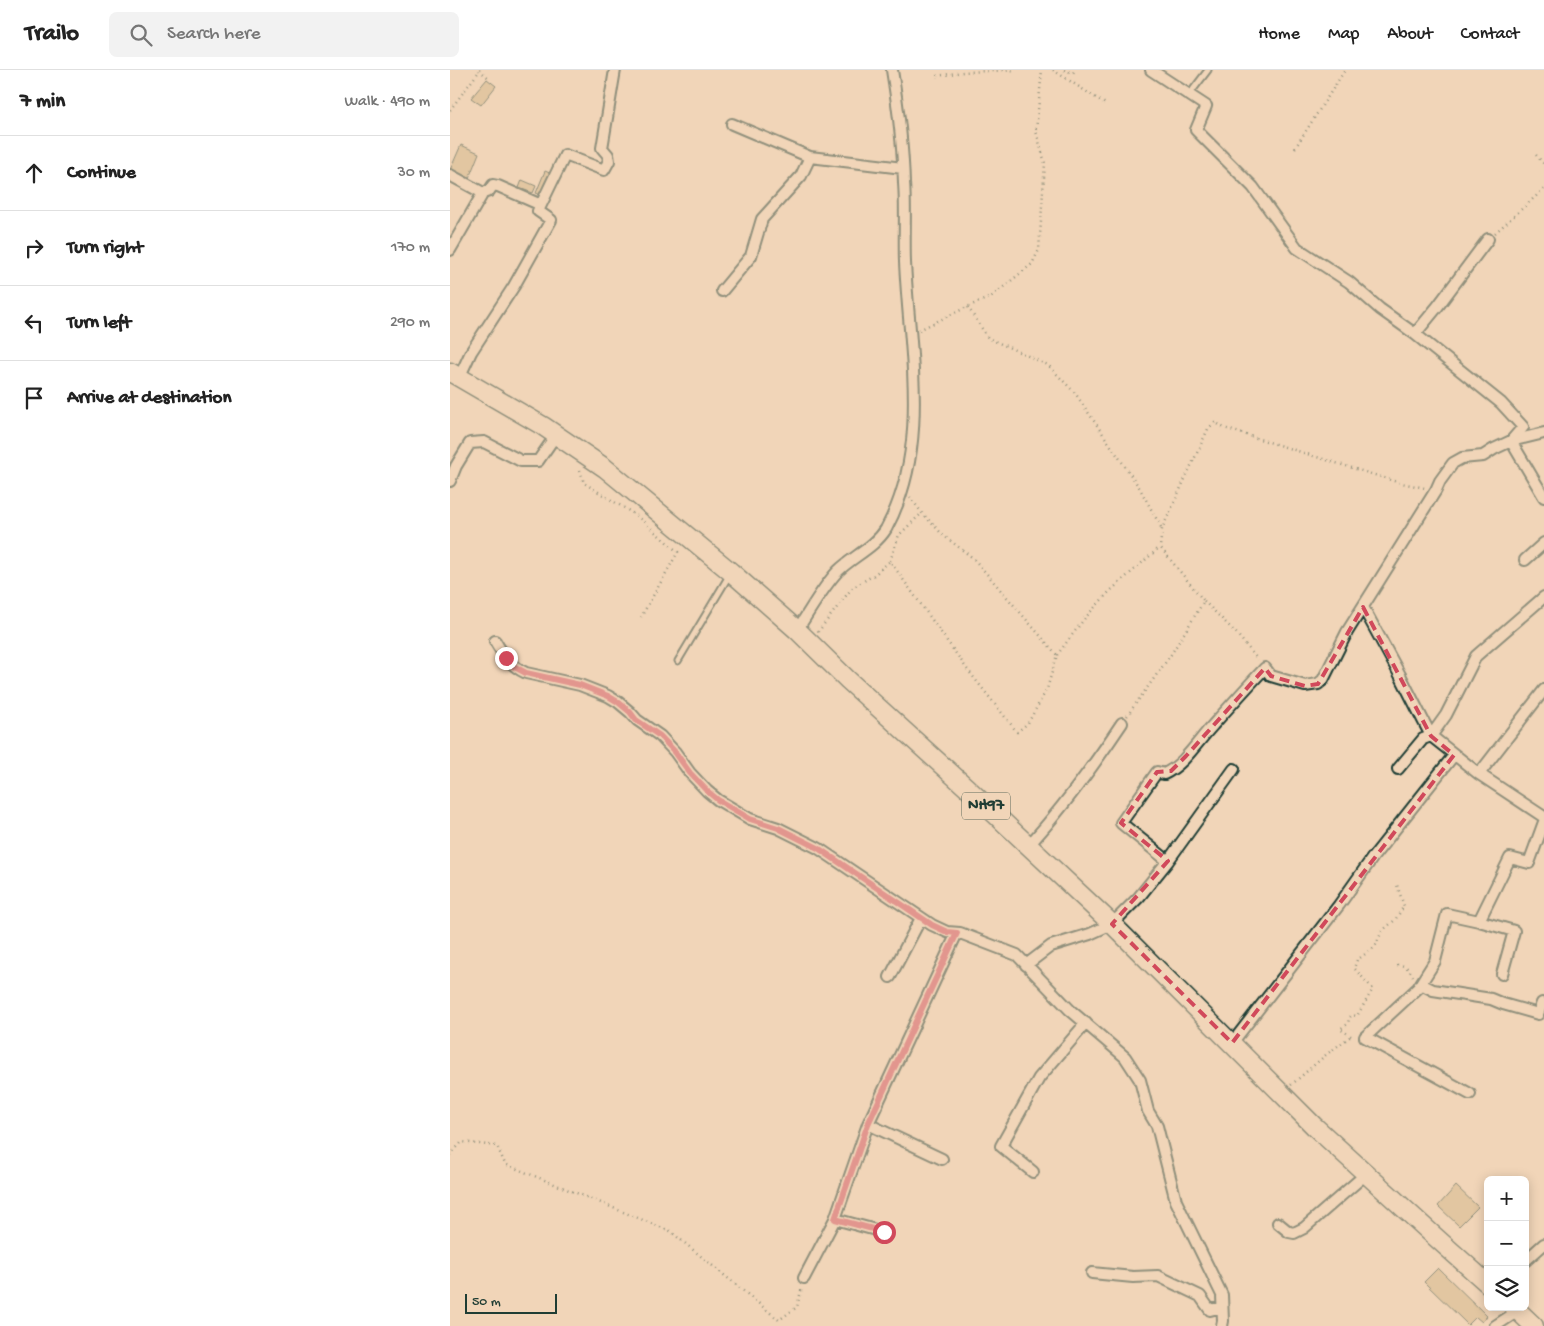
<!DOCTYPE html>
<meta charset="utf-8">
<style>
body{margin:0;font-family:"Gochi Hand",sans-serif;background:#f2f2f2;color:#222}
.controls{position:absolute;right:15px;bottom:15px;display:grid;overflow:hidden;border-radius:8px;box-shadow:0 2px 12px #0003}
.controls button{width:45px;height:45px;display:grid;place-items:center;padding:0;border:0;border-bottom:1px solid #e0e0e0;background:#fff;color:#222;font:25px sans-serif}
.scale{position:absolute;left:15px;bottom:12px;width:92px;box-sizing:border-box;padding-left:5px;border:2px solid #1f3d34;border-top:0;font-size:14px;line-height:18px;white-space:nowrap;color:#1f3d34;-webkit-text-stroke:4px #f1d5b8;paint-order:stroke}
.stop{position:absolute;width:15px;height:15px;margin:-11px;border:4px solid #d1495b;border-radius:50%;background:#fff}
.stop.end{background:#d1495b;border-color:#fff;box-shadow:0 1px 5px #0008}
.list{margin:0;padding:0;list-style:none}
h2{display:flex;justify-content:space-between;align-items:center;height:65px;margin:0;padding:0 20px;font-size:21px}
h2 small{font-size:16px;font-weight:400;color:#767676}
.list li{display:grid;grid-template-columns:32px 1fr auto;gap:15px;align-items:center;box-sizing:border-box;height:75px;padding:0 20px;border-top:1px solid #e0e0e0}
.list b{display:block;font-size:19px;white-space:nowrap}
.list em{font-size:16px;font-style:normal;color:#767676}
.icon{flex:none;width:28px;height:28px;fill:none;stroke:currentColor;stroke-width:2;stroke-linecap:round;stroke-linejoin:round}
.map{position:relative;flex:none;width:1094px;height:1256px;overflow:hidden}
header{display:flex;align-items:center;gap:30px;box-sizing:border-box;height:70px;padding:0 25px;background:#fff;border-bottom:1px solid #e0e0e0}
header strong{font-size:24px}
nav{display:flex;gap:28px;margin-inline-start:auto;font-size:18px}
.search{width:350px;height:45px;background:#f2f2f2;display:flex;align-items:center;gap:12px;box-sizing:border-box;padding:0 18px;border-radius:8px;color:#767676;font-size:19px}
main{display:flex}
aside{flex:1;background:#fff}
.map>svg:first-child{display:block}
</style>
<header>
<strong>Trailo</strong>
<div class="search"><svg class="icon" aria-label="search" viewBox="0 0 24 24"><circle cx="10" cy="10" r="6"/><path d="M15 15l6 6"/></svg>Search here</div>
<nav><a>Home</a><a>Map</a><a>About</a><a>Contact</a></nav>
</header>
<main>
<aside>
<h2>7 min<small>Walk · 490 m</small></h2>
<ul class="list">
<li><svg class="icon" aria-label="ahead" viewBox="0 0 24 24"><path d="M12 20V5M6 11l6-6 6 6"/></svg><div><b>Continue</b></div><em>30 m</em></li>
<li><svg class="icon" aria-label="right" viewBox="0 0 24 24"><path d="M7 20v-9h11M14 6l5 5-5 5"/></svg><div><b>Turn right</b></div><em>170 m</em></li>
<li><svg class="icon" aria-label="left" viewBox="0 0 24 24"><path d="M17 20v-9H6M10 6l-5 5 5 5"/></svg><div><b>Turn left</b></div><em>290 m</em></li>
<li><svg class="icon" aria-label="arrive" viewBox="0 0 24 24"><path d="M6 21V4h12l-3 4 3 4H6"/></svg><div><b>Arrive at destination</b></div></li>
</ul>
</aside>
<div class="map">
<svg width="1094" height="1256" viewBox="0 0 1094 1256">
<rect width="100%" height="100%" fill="#f1d5b8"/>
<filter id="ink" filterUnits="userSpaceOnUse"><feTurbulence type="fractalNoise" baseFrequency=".02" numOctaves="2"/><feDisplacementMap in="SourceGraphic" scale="10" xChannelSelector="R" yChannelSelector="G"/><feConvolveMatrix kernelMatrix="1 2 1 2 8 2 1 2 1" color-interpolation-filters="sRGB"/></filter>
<g filter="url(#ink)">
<path fill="#d0b485" stroke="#1f3d34" d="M37,9L46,16L31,35L21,28Z
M11,75L29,83L19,108L0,100Z
M95,101L102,104L93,126L86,123Z
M72,110L86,116L83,123L69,118Z
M1006,1116L1028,1137L1009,1156L988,1136Z
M988,1198L1037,1246L1032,1252L1026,1247L1018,1255L974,1212Z"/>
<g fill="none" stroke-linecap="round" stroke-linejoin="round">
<g stroke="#1f3d34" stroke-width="9">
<path id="service" d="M739,25L758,0
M228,591L280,504"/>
</g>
<g stroke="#1f3d34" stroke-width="14">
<path id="minor" d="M701,0L756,36L746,60L803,117L847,178L899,212L930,239L965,264L1051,333L1073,357L1061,371
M282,54L360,87L453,98
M0,105L33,123L0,180
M33,123L39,121L43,115L48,116L91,135
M272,221L301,186L312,149L351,106L360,87
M965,264L988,236L1038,169
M9,308L21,282L64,216L101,150L88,141L115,85L154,100L159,91L158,85L152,78L165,0
M1061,371L1094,427
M0,411L6,396L20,373L34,372L71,391H88L106,365
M1075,490L1094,473
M913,537L950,605L981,666L1029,704L1094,747
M347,560C360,541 372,518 388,501C402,487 425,477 436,459C481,376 459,281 455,192C454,166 456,139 454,113C453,75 448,37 442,0
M45,571C53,585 61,596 76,603L130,615L158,626L168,632L180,642L187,650L210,666L225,682L240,703L257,721L268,730L300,749L328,758L368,778L482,855L497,862L510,863L567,885L620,940L675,987L690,1010L698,1041L707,1056L726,1131L772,1225L773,1251L772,1256
M948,699L973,669L981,666L996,645L1026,586L1094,527
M1029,704L1094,620
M578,776C613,738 644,695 672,653
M718,791L671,753L707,702L714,704C734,695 748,671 763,655C780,636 797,617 815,598L821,606L855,616L868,614L873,610L897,562L986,420L990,411L1003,393L1012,388L1033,386L1044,379L1061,371L1094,363
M1029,851L1064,861L1052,904
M576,895L601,876L640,864L662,854L689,827L718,791L784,699
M440,907L471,848
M971,914L983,920L1041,929L1053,934L1088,944L1092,933
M782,973L889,835L923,787L1004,685
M1020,1024L915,967L968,918L985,891L997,844L1029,851L1060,788L1079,793L1094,752
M418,1054L492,1089
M583,1102L551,1076L589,1008L636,953
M385,1149L433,1162
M828,1153L839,1162L844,1163L854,1158L916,1104
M1075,1191L1094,1174
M642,1203L683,1207L708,1206L750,1226L760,1240L772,1237
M354,1208L385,1149L418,1054L507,863
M1045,1256L1068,1241"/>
</g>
<g stroke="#1f3d34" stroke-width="21">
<path id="trunk" d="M0,302L93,356L155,398L281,502L347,560L398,610L516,717L662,854L864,1056L982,1164L1038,1214
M1064,1237L1084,1256"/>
</g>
<path stroke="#1f3d34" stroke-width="2.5" stroke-dasharray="1 4" stroke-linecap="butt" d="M29,0L40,9
M603,0L657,35
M614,0L623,3L625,0
M487,6L513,2L566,0
M0,40L30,0
M845,78L895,0
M1086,85L1094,94
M1045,163L1094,119
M518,237L538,268L598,295L625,323L689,417L712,459
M469,260L517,237L541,227L582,194L589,180L595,93L586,61L592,0
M130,400L134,413L187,446L228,482L191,547
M440,491L449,465L472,443
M754,531L786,563L808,590
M368,562L402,518L424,505L440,491L517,599L567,662L578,653L597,619L607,585L523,488L494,466L472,443L460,427
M607,585L635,548L659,522L710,477
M677,646L720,586L754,531L710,477L712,459L758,359L765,352L774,358L947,412L975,418
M947,895C956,895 959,899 963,906
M901,966L890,959L898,954L899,948L902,945L907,946L923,919L904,898L907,890L925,877L932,861L945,850L954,836L947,815
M841,1015L877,984L901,966
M0,1085L12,1072L47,1076L55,1094L220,1161L329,1250L347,1237L352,1217"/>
<use href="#service" stroke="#f1d5b8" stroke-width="5"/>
<use href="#minor" stroke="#f1d5b8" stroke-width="10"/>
<use href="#trunk" stroke="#f1d5b8" stroke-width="18"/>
</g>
</g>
<g fill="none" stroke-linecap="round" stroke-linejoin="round" filter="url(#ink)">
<path stroke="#d1495b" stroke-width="6" d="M56,588L63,596L76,603L130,615L158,626L168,632L180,642L186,650L210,666L225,682L240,703L257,721L268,730L300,749L328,758L368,778L482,855L497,862L507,863L418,1054L385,1149L434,1162"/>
</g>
<path d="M0 0H1094V1256H0ZM913,537L981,666L1004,685L782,973L662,854L718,791L671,753L707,702L721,701L736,686L815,598L821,606L855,616L868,614Z" fill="#f1d5b8" fill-opacity=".55" fill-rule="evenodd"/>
<path fill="none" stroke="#d1495b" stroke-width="4" stroke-dasharray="10 6" stroke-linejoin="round" d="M913,537L981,666L1004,685L782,973L662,854L718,791L671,753L707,702L721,701L736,686L815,598L821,606L855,616L868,614Z"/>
<g text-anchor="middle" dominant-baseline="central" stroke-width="4.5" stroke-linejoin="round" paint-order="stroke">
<rect fill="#f1d5b8" stroke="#5e6b5c" stroke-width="1" x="512" y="722.5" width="48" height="27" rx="4"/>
<g font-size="16" font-weight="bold" fill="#1f3d34">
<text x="536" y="736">NH97</text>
</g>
</g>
</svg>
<div class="controls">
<button>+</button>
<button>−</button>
<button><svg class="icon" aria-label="layers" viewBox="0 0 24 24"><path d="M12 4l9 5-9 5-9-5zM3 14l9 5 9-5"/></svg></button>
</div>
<div class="scale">50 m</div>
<div class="stop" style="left:434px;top:1162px"></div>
<div class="stop end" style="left:56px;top:588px"></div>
</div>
</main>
